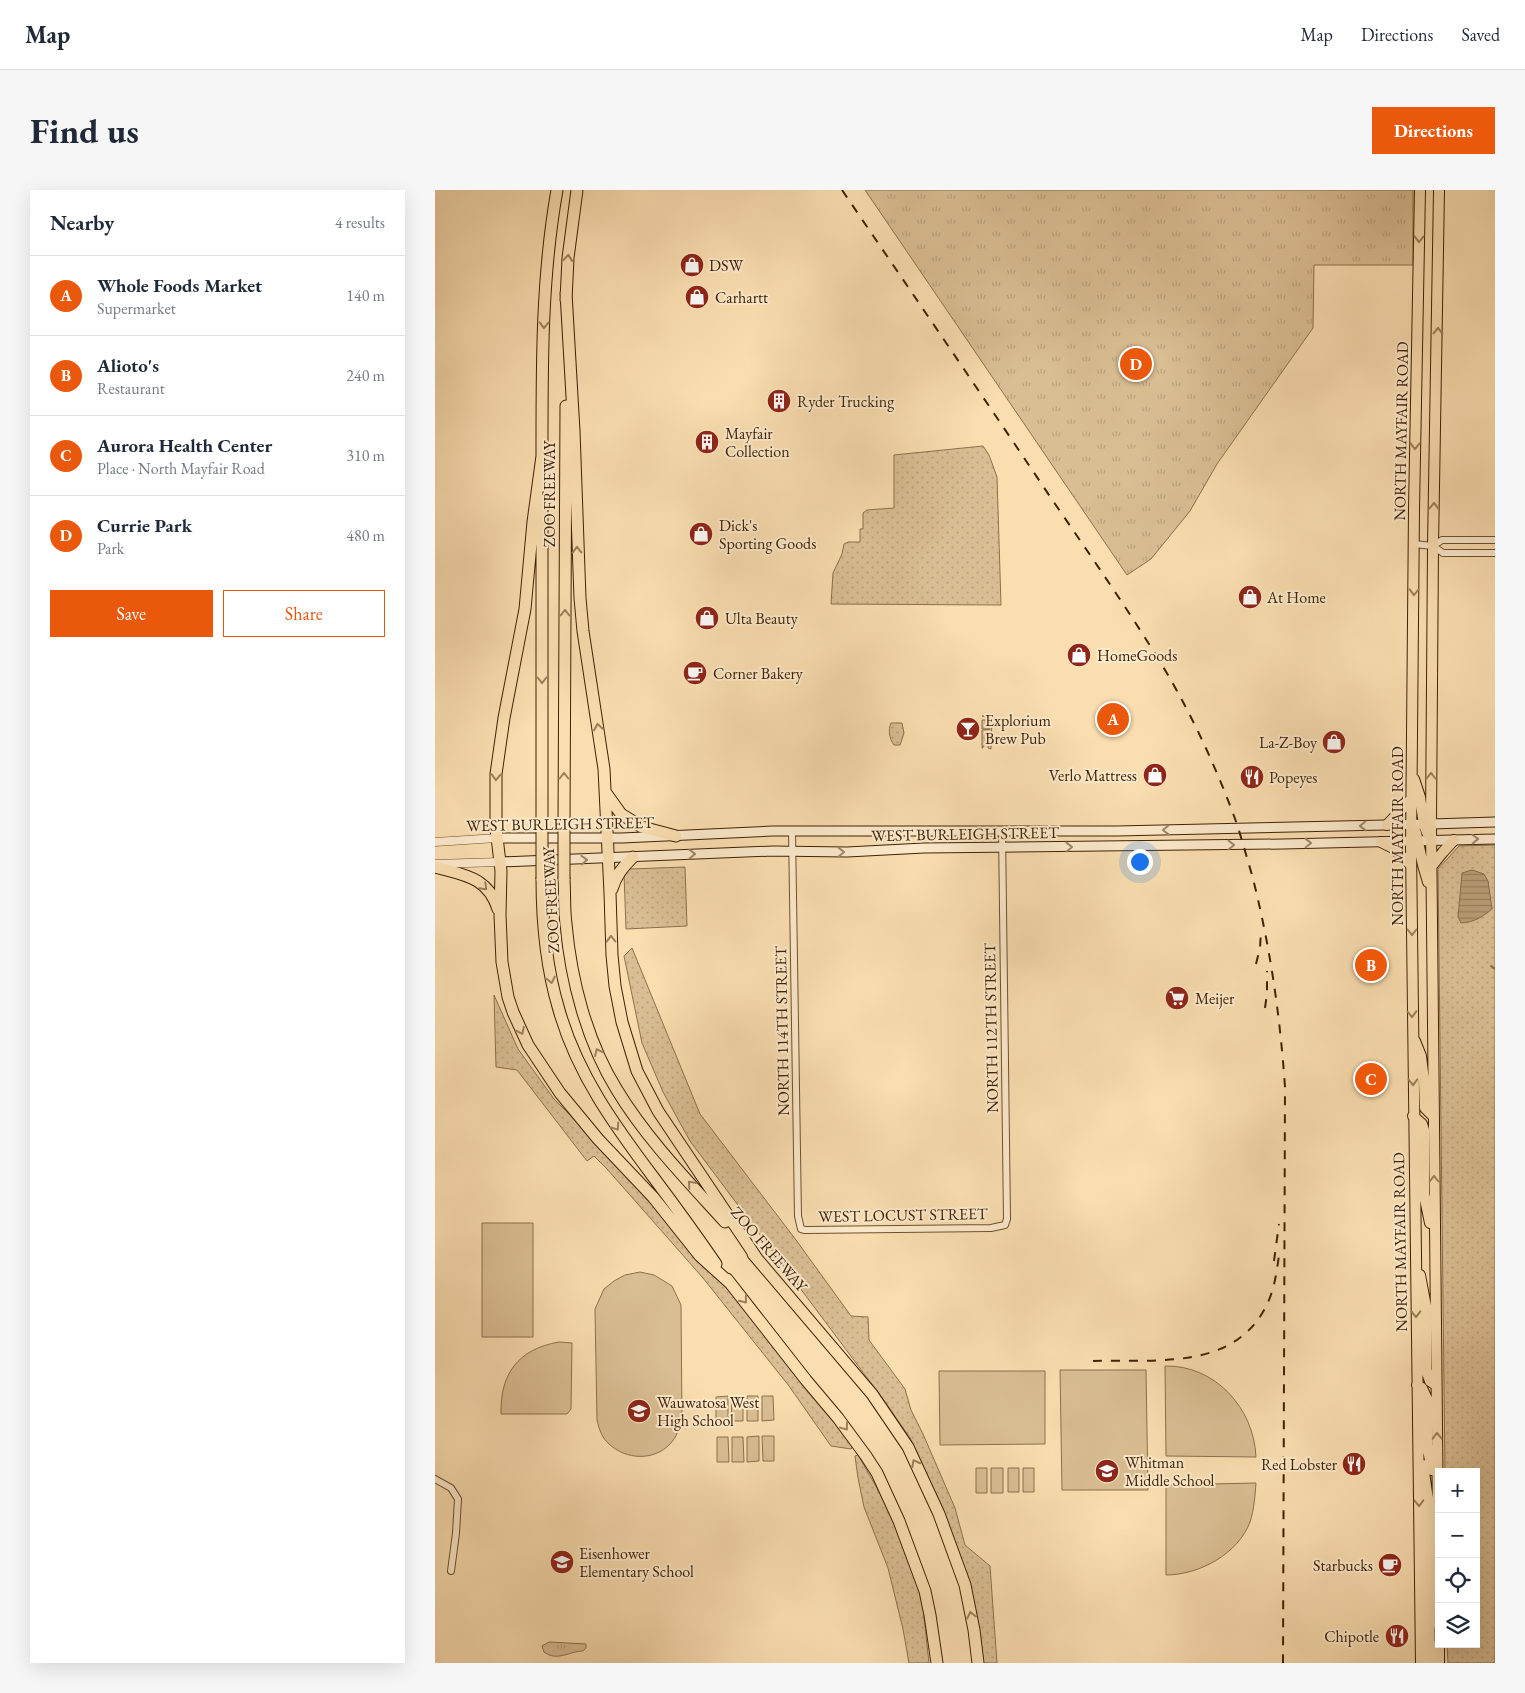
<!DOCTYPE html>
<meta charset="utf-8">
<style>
body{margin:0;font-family:"EB Garamond",serif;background:#f6f6f7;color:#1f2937}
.controls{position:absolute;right:15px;bottom:15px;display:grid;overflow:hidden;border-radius:0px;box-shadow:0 5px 20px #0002}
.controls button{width:45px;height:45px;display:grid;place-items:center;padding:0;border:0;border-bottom:1px solid #e0e1e3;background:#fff;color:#1f2937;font:25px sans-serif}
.you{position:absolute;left:704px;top:671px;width:18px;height:18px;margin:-12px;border:4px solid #fff;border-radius:50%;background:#1a73e8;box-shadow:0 0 0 8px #1a73e833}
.badge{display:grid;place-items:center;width:32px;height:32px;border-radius:50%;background:#ea580c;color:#fff;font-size:16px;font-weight:700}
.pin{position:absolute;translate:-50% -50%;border:2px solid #fff;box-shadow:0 1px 5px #0006}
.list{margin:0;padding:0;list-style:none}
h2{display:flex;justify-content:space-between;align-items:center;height:65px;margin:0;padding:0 20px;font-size:21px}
h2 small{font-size:16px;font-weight:400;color:#747a83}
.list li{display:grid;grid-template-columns:32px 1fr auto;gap:15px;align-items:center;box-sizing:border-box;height:80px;padding:0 20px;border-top:1px solid #e0e1e3}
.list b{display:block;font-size:19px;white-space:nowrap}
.list p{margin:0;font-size:16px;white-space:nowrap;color:#747a83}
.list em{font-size:16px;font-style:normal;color:#747a83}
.actions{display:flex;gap:10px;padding:15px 20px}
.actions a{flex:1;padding:11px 0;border:1px solid #ea580c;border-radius:0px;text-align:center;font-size:18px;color:#ea580c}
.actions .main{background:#ea580c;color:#fff}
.icon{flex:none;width:28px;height:28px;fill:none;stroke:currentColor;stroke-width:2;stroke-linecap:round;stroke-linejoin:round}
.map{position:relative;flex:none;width:1060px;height:1473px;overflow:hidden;border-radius:0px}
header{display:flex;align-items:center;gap:30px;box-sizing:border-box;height:70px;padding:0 25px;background:#fff;border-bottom:1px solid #e0e1e3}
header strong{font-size:24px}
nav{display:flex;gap:28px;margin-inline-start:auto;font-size:18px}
.intro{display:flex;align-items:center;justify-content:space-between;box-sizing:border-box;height:120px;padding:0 30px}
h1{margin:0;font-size:35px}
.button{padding:12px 22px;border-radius:0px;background:#ea580c;color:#fff;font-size:18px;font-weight:700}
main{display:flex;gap:30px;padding:0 30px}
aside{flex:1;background:#fff;border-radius:0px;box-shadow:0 5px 20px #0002}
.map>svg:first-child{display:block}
</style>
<header>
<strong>Map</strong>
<nav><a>Map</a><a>Directions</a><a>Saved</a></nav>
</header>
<div class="intro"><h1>Find us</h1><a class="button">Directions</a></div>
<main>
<aside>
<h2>Nearby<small>4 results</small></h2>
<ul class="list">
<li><span class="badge">A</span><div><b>Whole Foods Market</b><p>Supermarket</p></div><em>140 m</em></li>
<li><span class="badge">B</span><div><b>Alioto's</b><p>Restaurant</p></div><em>240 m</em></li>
<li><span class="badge">C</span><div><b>Aurora Health Center</b><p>Place · North Mayfair Road</p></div><em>310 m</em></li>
<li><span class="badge">D</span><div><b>Currie Park</b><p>Park</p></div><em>480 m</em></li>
</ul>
<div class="actions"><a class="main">Save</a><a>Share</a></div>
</aside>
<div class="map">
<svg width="1060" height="1473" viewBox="0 0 1060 1473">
<defs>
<pattern id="grass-dots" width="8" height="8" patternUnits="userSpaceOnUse" patternTransform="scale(1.25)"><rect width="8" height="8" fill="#dabe93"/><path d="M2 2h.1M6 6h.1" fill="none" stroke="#bca37d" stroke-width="1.8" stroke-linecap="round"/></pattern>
<pattern id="park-tufts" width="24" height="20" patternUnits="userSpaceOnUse" patternTransform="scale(1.25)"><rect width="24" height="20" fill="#dabe93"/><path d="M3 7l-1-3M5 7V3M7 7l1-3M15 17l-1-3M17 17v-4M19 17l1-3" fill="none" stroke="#bca37d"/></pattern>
<pattern id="water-rules" width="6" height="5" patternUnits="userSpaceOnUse" patternTransform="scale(1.25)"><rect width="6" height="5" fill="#ba9e76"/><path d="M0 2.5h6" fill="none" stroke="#99805f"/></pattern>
</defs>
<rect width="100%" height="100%" fill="#fadeb0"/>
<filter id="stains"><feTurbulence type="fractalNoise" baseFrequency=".004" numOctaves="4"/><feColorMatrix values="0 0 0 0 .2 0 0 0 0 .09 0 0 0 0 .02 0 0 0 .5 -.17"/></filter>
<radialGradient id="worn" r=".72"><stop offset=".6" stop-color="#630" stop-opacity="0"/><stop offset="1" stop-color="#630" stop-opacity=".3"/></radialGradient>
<path fill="url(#grass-dots)" stroke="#8c704c" d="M548,256L554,265L562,287L566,415L396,414L398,383L407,364L409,354L413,352H425V339H428V323L432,320L459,318V265Z
M547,526H557L556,559L553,558V555L548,556V558H547V540L555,539H547V530H555V528Z
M456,533H467L469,543L465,555H459C454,548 453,540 456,533Z
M1060,655V1473H1013L1012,1454H1041V1282H1010L1003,679L1024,656Z
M250,677L252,736L191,739L189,683L195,679Z
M197,758L265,924L361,1050L416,1126L433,1127L434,1150L470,1199L476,1220L488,1244L520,1318L530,1355L555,1376L562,1473H544L504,1311L475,1248L451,1213L255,951L228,902L207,853L189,766Z
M59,805L83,859L119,909L178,968L292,1098L419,1255L416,1259L396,1256L354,1196L268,1088L172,979L159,966L152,971L82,880L61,877Z
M423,1265L459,1328L473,1365L487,1409L494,1473H474L468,1439L453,1378L429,1317L423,1288L420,1266Z"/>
<path fill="url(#park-tufts)" stroke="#8c704c" d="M430,0H978V75H879L878,138L782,274L755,321L716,369L692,385Z
M114,1452L151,1454V1458L148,1461C135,1461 122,1472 109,1462L107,1456Z"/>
<path fill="#dabe93" stroke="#8c704c" d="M47,1033H98V1147H47Z
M205,1082L219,1085L237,1096L246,1115L247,1229C244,1238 242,1247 235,1254C219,1271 191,1270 174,1254C167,1248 164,1239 162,1230L160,1119L169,1099L179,1091L190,1085Z
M124,1152L137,1153L136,1219L132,1224H66C65,1184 83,1159 124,1152Z
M730,1176C780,1175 819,1218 821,1267L731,1266Z
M625,1180H711L713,1300H627Z
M504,1181H610V1254L505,1255Z
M293,1206V1231H281V1207Z
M296,1206H308V1231H297Z
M312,1206H323V1231H312Z
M327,1206H338L339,1230L327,1231Z
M324,1246V1271L312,1272V1247Z
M339,1246V1271H328L327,1246Z
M282,1247H293L294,1272H282Z
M297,1247H308L309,1272H297Z
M541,1278H552V1303H541Z
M556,1278H568V1303H556Z
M573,1278H584V1302H573Z
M588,1278H599V1302H588Z
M821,1293C820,1306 819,1320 815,1332C803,1364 764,1385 731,1385V1295Z"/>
<path fill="url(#water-rules)" stroke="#896c49" d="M1037,680L1049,684L1053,691L1057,719C1047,727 1040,732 1026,733L1023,727L1027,683Z"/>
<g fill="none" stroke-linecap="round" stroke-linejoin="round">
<path stroke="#896c49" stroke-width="2" d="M1056,776L1060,779"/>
<g stroke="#6e5030" stroke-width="8">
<path id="minor" d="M979,354L998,356L1008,363H1060
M998,356L1007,350H1060
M357,641L363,1026L366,1039L370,1040L556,1038L570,1035L572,1029L567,641
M0,1289L16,1298L23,1309L21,1343L16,1381"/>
</g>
<g stroke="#6e5030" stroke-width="9">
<path id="tertiary" d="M0,652L62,648
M0,674L65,672"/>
</g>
<g stroke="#3f2105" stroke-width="11">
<path id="secondary" d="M62,648H187L338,641H682L996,634L1060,632
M65,672L338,661L412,662L489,658L848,654L1060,649"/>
</g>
<g stroke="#3f2105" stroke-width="12">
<path id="primary" d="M985,0L979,319L976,658L986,1473
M979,589L985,607L989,635L993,645
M952,635L977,608
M979,639L981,643L988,675L993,692
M946,652L958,658L976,675
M996,677L1008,662L1019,650
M980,851L986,866L989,891L990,918L999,927
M978,926L987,934L989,940V1004L995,1033
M985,1085L991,1117V1180L995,1191L1001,1195
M982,1195L987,1198L992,1209V1255L997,1280
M988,1275L993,1310L995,1473
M1004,1435L996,634L998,356L1004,0
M1004,1454V1473"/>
</g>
<g stroke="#3f2105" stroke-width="13">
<path id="motorway" d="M131,103L139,241L145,408L148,441L169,579L175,703L177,765L180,796L187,832L202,881L223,921L323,1070
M131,110L133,68L142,0
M107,266L98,332L90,419L69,528L61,584V639L66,681L65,725L67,772L73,807L78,822L93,855L125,903L163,949L218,1007L265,1066L296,1094
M107,272C107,181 106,90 122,0
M107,311V635
M171,603L186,624L207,637L241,646
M129,634L131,216
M0,677C29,685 53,687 63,719
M107,689C107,734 111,777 124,820C142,884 180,936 219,988C240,1016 261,1045 281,1074
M129,689C130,704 129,719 131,734C136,790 152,852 182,900C211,948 252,990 290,1032
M177,699C181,685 188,677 198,667
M318,1064L437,1204L473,1257L504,1324L530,1395L539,1440L543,1473
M292,1089L371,1190L403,1228L431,1266L442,1283L464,1331L490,1401L495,1425L502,1473"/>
</g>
<use href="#minor" stroke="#fceacc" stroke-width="6"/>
<use href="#tertiary" stroke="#fceacc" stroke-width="8"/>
<use href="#secondary" stroke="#fceacc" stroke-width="9"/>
<use href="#primary" stroke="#fadeb0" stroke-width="10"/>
<use href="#motorway" stroke="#fadeb0" stroke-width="11"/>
<path stroke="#3f2105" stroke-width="2" stroke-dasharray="9 9" stroke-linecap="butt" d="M407,0C477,103 547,205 616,308C653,362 690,415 724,470C754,519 779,572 799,626C806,645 811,665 817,685C835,755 845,825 850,897L848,1473
M821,774L825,758L826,741
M830,818L832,803V781
M839,1071L844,1034
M658,1171C722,1169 803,1182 834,1110C840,1095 842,1080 844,1065"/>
<g stroke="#3f2105" stroke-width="13" stroke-linecap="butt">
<path id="motorway-bridge" d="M107,635V689
M129,689V634"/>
</g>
<use href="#motorway-bridge" stroke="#fadeb0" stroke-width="11"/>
</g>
<defs><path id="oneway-chevron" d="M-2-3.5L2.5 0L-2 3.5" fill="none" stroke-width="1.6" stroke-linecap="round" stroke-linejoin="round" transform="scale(1.25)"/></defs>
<g stroke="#9c805a">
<use href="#oneway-chevron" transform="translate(984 49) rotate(91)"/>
<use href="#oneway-chevron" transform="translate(133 68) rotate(-85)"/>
<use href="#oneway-chevron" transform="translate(109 135) rotate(91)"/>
<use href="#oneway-chevron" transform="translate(1003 141) rotate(-89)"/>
<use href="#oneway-chevron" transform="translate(980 256) rotate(91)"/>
<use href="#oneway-chevron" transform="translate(999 316) rotate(-89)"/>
<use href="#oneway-chevron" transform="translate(142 360) rotate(-91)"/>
<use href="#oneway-chevron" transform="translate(979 402) rotate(91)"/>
<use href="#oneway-chevron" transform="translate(130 423) rotate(-90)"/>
<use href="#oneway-chevron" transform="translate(107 490) rotate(90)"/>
<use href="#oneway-chevron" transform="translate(163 537) rotate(-99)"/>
<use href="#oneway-chevron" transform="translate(129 586) rotate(-90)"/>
<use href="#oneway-chevron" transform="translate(996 586) rotate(-90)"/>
<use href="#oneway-chevron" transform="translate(61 587) rotate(92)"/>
<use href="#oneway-chevron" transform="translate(49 697) rotate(45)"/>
<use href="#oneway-chevron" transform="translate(977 742) rotate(90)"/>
<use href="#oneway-chevron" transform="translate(176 749) rotate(-91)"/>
<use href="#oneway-chevron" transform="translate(116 790) rotate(78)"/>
<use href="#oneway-chevron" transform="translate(977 824) rotate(89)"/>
<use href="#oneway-chevron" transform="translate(86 841) rotate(64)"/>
<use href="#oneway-chevron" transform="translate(163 862) rotate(-115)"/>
<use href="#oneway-chevron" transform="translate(978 892) rotate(89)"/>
<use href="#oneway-chevron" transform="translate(181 937) rotate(56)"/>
<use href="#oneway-chevron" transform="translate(999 989) rotate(-90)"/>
<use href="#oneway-chevron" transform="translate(256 994) rotate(-131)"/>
<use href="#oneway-chevron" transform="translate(309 1110) rotate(52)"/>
<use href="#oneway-chevron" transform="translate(981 1124) rotate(89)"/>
<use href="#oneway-chevron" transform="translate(410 1237) rotate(53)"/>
<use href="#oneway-chevron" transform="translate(1002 1246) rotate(-91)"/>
<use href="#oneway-chevron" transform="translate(480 1273) rotate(-117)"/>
<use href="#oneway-chevron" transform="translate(984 1313) rotate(89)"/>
<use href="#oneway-chevron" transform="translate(536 1425) rotate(-102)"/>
</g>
<g stroke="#9e8668">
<use href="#oneway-chevron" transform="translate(928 636) rotate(179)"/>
<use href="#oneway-chevron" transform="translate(731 640) rotate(179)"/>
<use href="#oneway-chevron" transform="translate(1040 649) rotate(-2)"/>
<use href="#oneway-chevron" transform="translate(873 653) rotate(-1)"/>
<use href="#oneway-chevron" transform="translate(796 655) rotate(-1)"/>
<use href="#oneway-chevron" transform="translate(634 657) rotate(-1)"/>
<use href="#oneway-chevron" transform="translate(406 662) rotate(-1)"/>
<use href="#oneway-chevron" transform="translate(257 664) rotate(-2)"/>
<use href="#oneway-chevron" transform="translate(149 670) rotate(-2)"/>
</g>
<defs>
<g id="shop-disc" transform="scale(1.25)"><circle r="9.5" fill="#8f2418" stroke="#fceacc"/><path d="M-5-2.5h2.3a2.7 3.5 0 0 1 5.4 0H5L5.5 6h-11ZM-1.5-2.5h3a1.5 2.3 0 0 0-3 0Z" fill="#fff"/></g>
<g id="building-disc" transform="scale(1.25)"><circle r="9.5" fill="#8f2418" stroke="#fceacc"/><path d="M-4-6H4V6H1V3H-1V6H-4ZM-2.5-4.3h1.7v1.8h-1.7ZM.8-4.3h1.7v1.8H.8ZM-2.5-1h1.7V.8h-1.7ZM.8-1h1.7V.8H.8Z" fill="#fff"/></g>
<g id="cafe-disc" transform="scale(1.25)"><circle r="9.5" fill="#8f2418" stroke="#fceacc"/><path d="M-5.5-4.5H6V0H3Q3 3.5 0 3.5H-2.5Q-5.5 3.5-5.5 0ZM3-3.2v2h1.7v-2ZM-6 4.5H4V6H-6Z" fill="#fff"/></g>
<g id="bar-disc" transform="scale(1.25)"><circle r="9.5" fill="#8f2418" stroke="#fceacc"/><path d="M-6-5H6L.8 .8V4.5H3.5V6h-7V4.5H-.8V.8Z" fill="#fff"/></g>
<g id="restaurant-disc" transform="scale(1.25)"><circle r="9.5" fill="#8f2418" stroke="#fceacc"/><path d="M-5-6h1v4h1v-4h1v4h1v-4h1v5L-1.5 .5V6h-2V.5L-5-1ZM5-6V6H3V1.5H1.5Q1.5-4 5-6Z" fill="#fff"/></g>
<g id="supermarket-disc" transform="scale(1.25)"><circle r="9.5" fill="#8f2418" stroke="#fceacc"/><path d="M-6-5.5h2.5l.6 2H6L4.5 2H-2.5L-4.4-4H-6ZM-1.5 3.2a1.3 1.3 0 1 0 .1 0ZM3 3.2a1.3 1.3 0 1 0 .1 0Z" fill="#fff"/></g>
<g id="school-disc" transform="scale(1.25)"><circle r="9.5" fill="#8f2418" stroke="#fceacc"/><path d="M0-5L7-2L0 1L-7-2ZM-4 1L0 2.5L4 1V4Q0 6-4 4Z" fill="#fff"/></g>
</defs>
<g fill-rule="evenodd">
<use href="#shop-disc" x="257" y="75"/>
<use href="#shop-disc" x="262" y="107"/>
<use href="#building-disc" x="344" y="211"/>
<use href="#building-disc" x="272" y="252"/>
<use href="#shop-disc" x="266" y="344"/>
<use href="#shop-disc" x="815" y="407"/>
<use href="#shop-disc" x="272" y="428"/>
<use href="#shop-disc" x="644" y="465"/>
<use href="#cafe-disc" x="260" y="483"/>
<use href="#bar-disc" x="533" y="539"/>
<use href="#shop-disc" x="899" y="552"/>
<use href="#shop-disc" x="720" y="585"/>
<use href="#restaurant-disc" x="817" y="587"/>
<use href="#supermarket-disc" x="742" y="808"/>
<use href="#school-disc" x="204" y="1221"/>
<use href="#restaurant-disc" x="919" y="1274"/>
<use href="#school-disc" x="672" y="1281"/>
<use href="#school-disc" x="127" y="1372"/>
<use href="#cafe-disc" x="955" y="1375"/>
<use href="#restaurant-disc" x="962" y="1446"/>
</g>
<g text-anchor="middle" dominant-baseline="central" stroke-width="4" stroke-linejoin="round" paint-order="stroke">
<g font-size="16" fill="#3f2105" stroke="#fceacc" text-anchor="start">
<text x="274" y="75">DSW</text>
<text x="280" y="107">Carhartt</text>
<text x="362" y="211">Ryder Trucking</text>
<text x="290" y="243">Mayfair<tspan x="290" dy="18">Collection</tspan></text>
<text x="284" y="335">Dick's<tspan x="284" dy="18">Sporting Goods</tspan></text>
<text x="832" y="407">At Home</text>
<text x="290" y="428">Ulta Beauty</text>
<text x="662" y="465">HomeGoods</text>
<text x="278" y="483">Corner Bakery</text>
<text x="550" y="530">Explorium<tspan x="550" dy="18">Brew Pub</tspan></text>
<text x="882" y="552" text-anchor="end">La-Z-Boy</text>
<text x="702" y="585" text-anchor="end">Verlo Mattress</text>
<text x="834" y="587">Popeyes</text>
<text x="760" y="808">Meijer</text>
<text x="222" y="1212">Wauwatosa West<tspan x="222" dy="18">High School</tspan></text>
<text x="690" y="1272">Whitman<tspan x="690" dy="18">Middle School</tspan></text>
<text x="902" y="1274" text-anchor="end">Red Lobster</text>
<text x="144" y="1363">Eisenhower<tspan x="144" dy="18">Elementary School</tspan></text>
<text x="938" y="1375" text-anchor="end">Starbucks</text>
<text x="944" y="1446" text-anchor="end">Chipotle</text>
</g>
<g font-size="16" fill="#3f2105" stroke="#fceacc">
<text transform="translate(966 241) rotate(-89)">NORTH MAYFAIR ROAD</text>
<text transform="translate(114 304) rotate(-90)">ZOO FREEWAY</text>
<text transform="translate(125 634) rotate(-1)">WEST BURLEIGH STREET</text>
<text transform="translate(530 644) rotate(-1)">WEST BURLEIGH STREET</text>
<text transform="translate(962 646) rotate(-90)">NORTH MAYFAIR ROAD</text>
<text transform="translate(116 710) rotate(-93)">ZOO FREEWAY</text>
<text transform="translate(556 838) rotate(-91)">NORTH 112TH STREET</text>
<text transform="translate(347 841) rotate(-91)">NORTH 114TH STREET</text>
<text transform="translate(468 1025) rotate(-1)">WEST LOCUST STREET</text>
<text transform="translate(965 1052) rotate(-91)">NORTH MAYFAIR ROAD</text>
<text transform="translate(334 1059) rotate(49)">ZOO FREEWAY</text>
</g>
</g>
<rect width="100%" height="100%" filter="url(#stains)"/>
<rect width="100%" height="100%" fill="url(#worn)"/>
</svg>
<div class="controls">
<button>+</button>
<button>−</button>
<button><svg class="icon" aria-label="locate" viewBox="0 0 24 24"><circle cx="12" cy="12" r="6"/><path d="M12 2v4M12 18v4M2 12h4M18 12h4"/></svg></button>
<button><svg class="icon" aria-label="layers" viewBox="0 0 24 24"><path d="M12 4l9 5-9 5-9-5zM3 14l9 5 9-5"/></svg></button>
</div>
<div class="you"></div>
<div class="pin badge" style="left:678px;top:529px">A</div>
<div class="pin badge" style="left:936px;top:775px">B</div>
<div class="pin badge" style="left:936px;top:889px">C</div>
<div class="pin badge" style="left:701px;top:174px">D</div>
</div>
</main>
